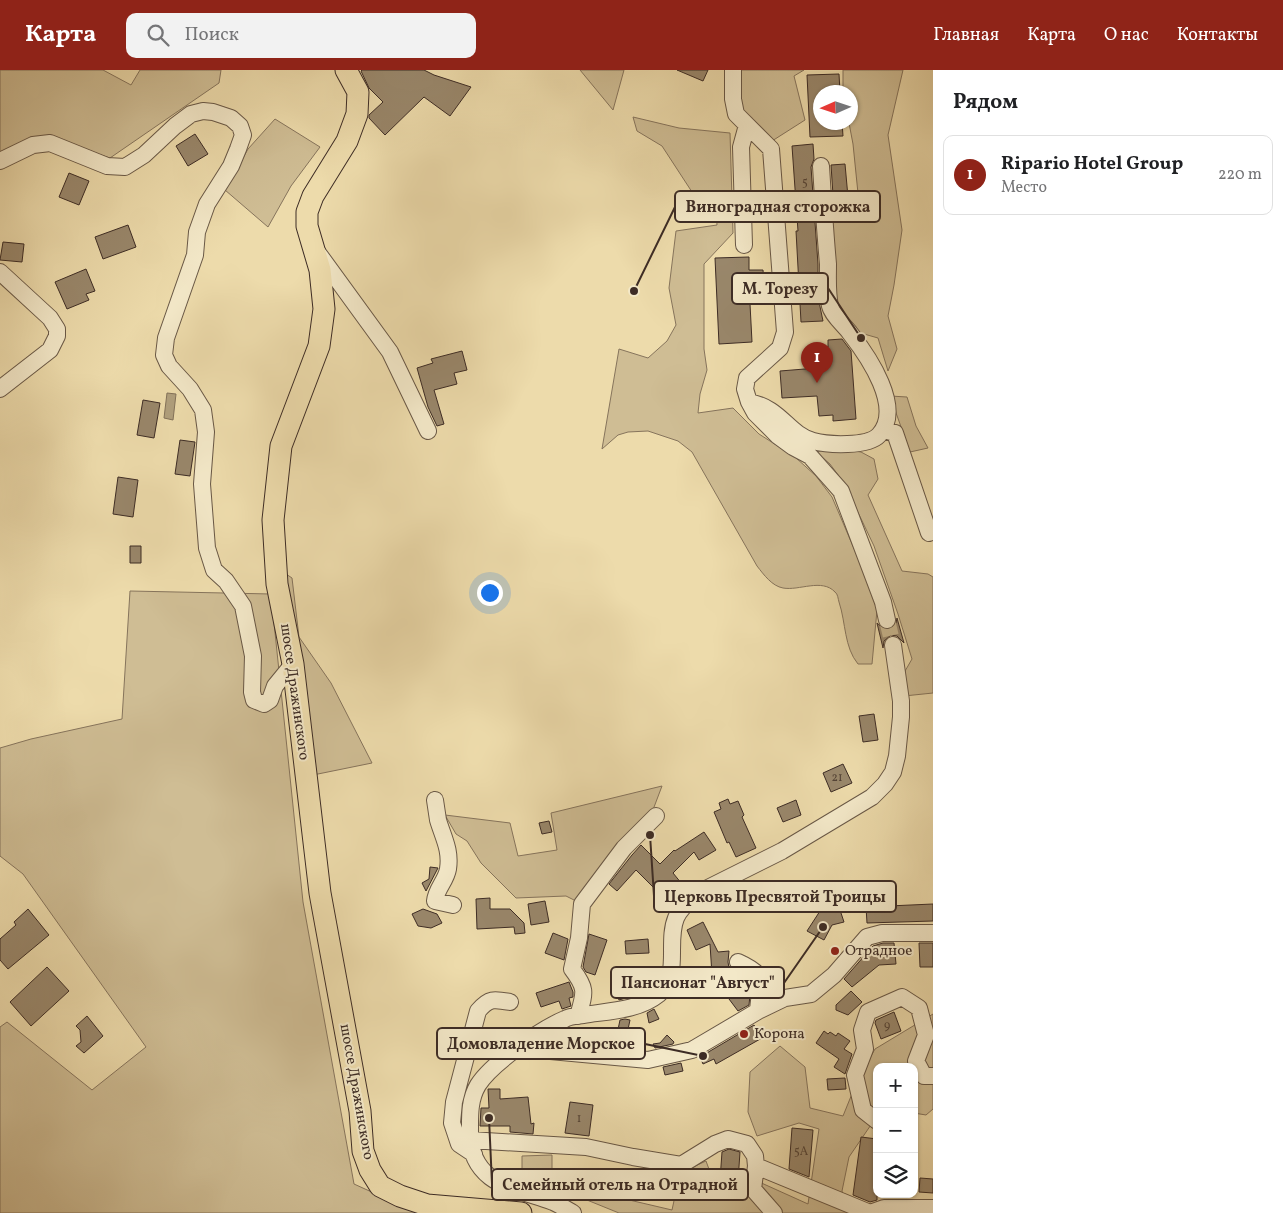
<!DOCTYPE html>
<html lang="ru">
<meta charset="utf-8">
<style>
body{margin:0;font-family:Vollkorn,serif;background:#f2f2f2;color:#202124}
.controls{position:absolute;right:15px;bottom:15px;display:grid;overflow:hidden;border-radius:10px;box-shadow:0 1px 4px #0004}
.controls button{width:45px;height:45px;display:grid;place-items:center;padding:0;border:0;border-bottom:1px solid #e0e0e0;background:#fff;color:#202124;font:25px sans-serif}
.compass{position:absolute;left:813px;top:15px;width:45px;height:45px;border-radius:50%;background:#fff;box-shadow:0 1px 4px #0004;rotate:267deg}
.you{position:absolute;left:489px;top:522px;width:18px;height:18px;margin:-12px;border:4px solid #fff;border-radius:50%;background:#1a73e8;box-shadow:0 0 0 8px #1a73e833}
.badge{display:grid;place-items:center;width:32px;height:32px;border-radius:50%;background:#8f2418;color:#fff;font-size:16px;font-weight:700}
.pin{position:absolute;translate:-50% -41px;filter:drop-shadow(0 1px 2px #0008)}
.pin::after{content:'';position:absolute;top:26px;width:18px;height:15px;background:inherit;clip-path:polygon(0 0,100% 0,50% 100%)}
.list{margin:0;padding:0;list-style:none}
h2{display:flex;justify-content:space-between;align-items:center;height:65px;margin:0;padding:0 20px;font-size:21px}
h2 small{font-size:16px;font-weight:400;color:#757577}
.list li{display:grid;grid-template-columns:32px 1fr auto;gap:15px;align-items:center;box-sizing:border-box;height:80px;margin:0 10px 10px;padding:0 10px;border:1px solid #e0e0e0;border-radius:10px}
.list b{display:block;font-size:19px;white-space:nowrap}
.list p{margin:0;font-size:16px;white-space:nowrap;color:#757577}
.list em{font-size:16px;font-style:normal;color:#757577}
.icon{flex:none;width:28px;height:28px;fill:none;stroke:currentColor;stroke-width:2;stroke-linecap:round;stroke-linejoin:round}
.map{position:relative;flex:none;width:933px;height:1143px;overflow:hidden}
header{display:flex;align-items:center;gap:30px;box-sizing:border-box;height:70px;padding:0 25px;background:#8f2418;color:#fff}
header strong{font-size:24px}
nav{display:flex;gap:28px;margin-inline-start:auto;font-size:18px}
.search{width:350px;height:45px;background:#f2f2f2;display:flex;align-items:center;gap:12px;box-sizing:border-box;padding:0 18px;border-radius:10px;color:#757577;font-size:19px}
main{display:flex}
aside{flex:1;background:#fff}
.map>svg:first-child{display:block}
</style>
<header>
<strong>Карта</strong>
<div class="search"><svg class="icon" aria-label="search" viewBox="0 0 24 24"><circle cx="10" cy="10" r="6"/><path d="M15 15l6 6"/></svg>Поиск</div>
<nav><a>Главная</a><a>Карта</a><a>О нас</a><a>Контакты</a></nav>
</header>
<main>
<div class="map">
<svg width="933" height="1143" viewBox="0 0 933 1143">
<rect width="100%" height="100%" fill="#eddbab"/>
<filter id="stains"><feTurbulence type="fractalNoise" baseFrequency=".004" numOctaves="4"/><feColorMatrix values="0 0 0 0 .2 0 0 0 0 .09 0 0 0 0 .02 0 0 0 .5 -.17"/></filter>
<radialGradient id="worn" r=".72"><stop offset=".6" stop-color="#630" stop-opacity="0"/><stop offset="1" stop-color="#630" stop-opacity=".3"/></radialGradient>
<path fill="#cfbd94" stroke="#86745c" d="M0,0H103L131,15L140,0H221L219,13L110,88L49,68L0,89Z
M580,0H624L613,40Z
M738,0H804L794,6L805,50L772,71L741,39Z
M843,0H903L888,65L902,160L894,215L888,246L897,279L888,301L878,268L857,262L837,236L829,146L860,143L853,74L849,53L851,52V22H843Z
M633,47L679,58L730,63L733,163L704,194V279L707,300L700,324L698,343L733,338L759,364L795,387L816,406L832,427L864,502L877,540L872,594H858C844,577 846,553 839,532C838,529 838,524 835,522C822,508 799,521 783,518C772,516 764,505 757,496L692,382L678,371L648,361L628,362L618,365L602,379L619,279L648,288L667,271L676,255L669,218L676,161L717,155L715,121L692,122L662,76L637,61Z
M275,49L320,77L291,116L268,157L225,120L248,79Z
M890,326L907,327L916,356L928,378L910,382Z
M808,375L861,382L874,389L878,409L868,425L902,501L928,504L933,507V623L904,626L901,608L912,589L898,544L874,476L844,413L830,394Z
M286,504L292,508L299,567L331,613L372,693L313,705Z
M130,521L271,524L303,832L354,1114L407,1138L477,1143H0V957L7,952L92,1020L146,977L23,804L0,786V678L31,669L122,649Z
M662,716L648,753L580,833L566,826L516,828L481,793L467,771L456,764L445,745L510,753L518,786L557,780L551,743Z
M933,944V1039L926,1045L914,1043V997H877V1046L849,1087L842,1121L847,1143H619L582,1128L625,1129L672,1140L680,1103L706,1091L717,1121L742,1120L757,1111L808,1134L819,1059L799,1053L757,1066L748,1042L750,1002L780,976L805,997L810,1038L843,1046L858,1009L875,979Z
M552,1085V1101L522,1103V1086Z"/>
<path fill="#b1a07d" stroke="#83725a" d="M167,323L176,324L173,350L164,348Z"/>
<path fill="#99876b" stroke="#3d2c25" d="M362,0H424L434,5L471,17L450,46L424,27L385,65L369,48V45L383,32L369,18L361,1Z
M677,0H708L703,11Z
M839,4L840,22H820V52H842L843,66L810,67L807,5Z
M195,64L208,84L188,96L176,76Z
M813,74L814,89L811,97L818,194V227L823,251L801,252L796,161H798L792,76Z
M845,94L849,138L834,140L831,95Z
M69,103L89,111L79,135L59,127Z
M128,155L136,177L103,189L95,167Z
M3,172L24,174L22,192L0,190Z
M749,187V200H763L764,214L749,215L752,272L719,274L715,188Z
M86,199L95,221L86,224L89,230L67,239L55,212Z
M842,269L851,281L856,349L833,351V345L819,346L817,326L782,328L780,301L817,298L815,278L828,277V270Z
M462,281L467,300L454,303L457,314L434,320L444,354L437,356L428,337L417,298L433,293L431,289Z
M143,330L160,333L154,368L137,365Z
M180,370L195,372L190,406L175,404Z
M118,407L138,410L133,447L113,444Z
M130,476H141V493H130Z
M897,548L904,573L897,566L891,565L884,571L883,578L877,553L884,559L890,560L896,553Z
M874,644L878,670L863,672L859,646Z
M843,694L852,713L831,722L823,703Z
M728,729L730,734L738,731L744,745L742,747L756,778L736,787L729,772L727,773L714,742L721,739L719,733Z
M796,730L801,745L783,752L777,738Z
M549,751L552,762L542,764L539,753Z
M704,762L716,780L699,790L694,782L673,803L682,814L664,828L636,800L617,821L609,814L632,785L641,775L660,794L674,780L675,781Z
M430,797L438,798L426,821L422,813L429,809Z
M490,828V839H510L524,853L525,863L515,864L514,857L477,859L476,829Z
M545,831L549,852L531,855L528,834Z
M933,834V851L867,853L866,837Z
M839,837L844,852L832,855L824,870L807,861L820,841Z
M28,839L49,865L8,899L0,890V869L16,855L14,852Z
M423,839L437,844L442,853L431,858L418,856L412,844Z
M703,852L718,882L729,881L728,892L730,904L712,905L710,874L696,880L687,860Z
M553,863L568,869L564,890L545,883Z
M589,864L607,870L595,905L586,902L583,897Z
M648,869L649,883L626,884L625,871Z
M883,873H894L896,894L879,895L852,917L844,909L873,876Z
M919,873H933V897H920Z
M47,897L69,921L31,956L10,932Z
M569,912L573,922V927L569,928L571,936L562,939L559,931L541,937L536,923Z
M631,915L636,925L619,930L616,923Z
M745,918L750,925L749,935L738,941L729,929Z
M851,921L862,932L848,945L836,940V935Z
M654,939L659,949L649,953L647,943Z
M894,942L901,961L881,969L875,953L876,950Z
M87,946L103,966L84,983L76,976L81,972L80,960L76,956Z
M625,949L630,950L627,964L616,969L620,950Z
M754,955L762,968L716,994L714,989L703,994L700,987Z
M824,961L828,964L830,962L836,966L838,963L850,971L844,979L852,984L845,1004L834,997L839,989L816,973Z
M667,965L674,972L673,974L655,978L653,974L660,973Z
M681,993L683,1001L665,1005L663,997Z
M845,1008L846,1019L828,1020L827,1009Z
M488,1019H500V1029L528,1027L531,1054L534,1053L533,1064L510,1062V1056H480L481,1038H489Z
M570,1032L593,1035L589,1066L565,1063Z
M792,1058L813,1060L809,1107L789,1099Z
M861,1067L877,1069V1130L870,1132L853,1125Z
M729,1079L740,1082L738,1111L720,1110L722,1082Z
M920,1108L933,1109V1123L919,1122Z"/>
<g fill="none" stroke-linecap="round" stroke-linejoin="round">
<path stroke="#cab890" stroke-width="16" stroke-dasharray="16 8" stroke-linecap="butt" d="M887,550L893,575"/>
<g stroke="#695846" stroke-width="18">
<path id="minor" d="M733,0V29L736,44L771,79L785,262L780,278L747,308L745,319L749,332L755,343L778,366L793,377L810,386L841,421L883,532L887,550
M0,91L33,75L50,73L107,96L125,97L144,85L175,56L191,44L203,41L213,42L231,48L240,56L243,65L238,79L231,96L207,134L197,162L195,185L166,268L164,285L169,296L190,319L203,340L206,362L202,414L207,478L214,500L226,511L243,536L253,586L252,622L254,630L264,634L270,630L275,616L293,594
M744,175L741,77L747,55
M318,183L390,282L428,361
M0,202L50,248L57,259V266L50,280L0,319
M749,332C781,338 788,364 813,371C828,375 868,377 879,365C904,338 868,286 850,263C845,256 832,245 830,236C827,223 828,208 828,194C825,161 823,129 821,96
M884,360L895,363L929,463
M435,730C436,737 437,743 438,750C443,767 451,780 448,799C446,811 436,819 435,831L453,835
M738,892C769,906 760,911 758,941
M578,946C585,922 587,919 572,899L579,868L582,834L624,778L656,746
M518,978L648,990L692,980L758,941L785,928L811,924L834,905L867,867L882,863H933
M877,1051L863,1040L855,1005L865,979L862,960L868,942L902,927L919,938L926,965L916,991L924,1006H933
M470,1070L586,1077L633,1087L681,1095L715,1074L728,1069L747,1074L755,1086L756,1096L870,1143L884,1138H933
M474,1084L459,1074L452,1053L454,1032L478,941C489,928 494,929 510,932
M756,1096L753,1119L774,1143
M573,1143C566,1139 560,1135 553,1132C533,1124 507,1120 490,1107C476,1096 470,1080 470,1063C470,1047 469,1030 478,1015C491,994 541,959 565,949C570,946 577,946 583,945C608,941 638,941 659,924C681,905 666,872 676,848C680,838 690,830 698,823L782,781L872,727L885,714L893,702L897,686L901,647V631L893,575"/>
</g>
<g stroke="#3d2c25" stroke-width="23">
<path id="major" d="M346,0L358,22L357,44L347,71L313,126L307,142V156L320,200L324,239L319,276L281,376L273,450L277,514L293,594L320,823L360,1041L363,1081L370,1100L380,1116L400,1126L427,1135L521,1143"/>
</g>
<use href="#minor" stroke="#f3e8c8" stroke-width="16"/>
<use href="#major" stroke="#eddbab" stroke-width="21"/>
</g>
<g fill="#8f2418" stroke="#f3e8c8" stroke-width="2">
<circle cx="835" cy="881" r="5"/>
<circle cx="744" cy="964" r="5"/>
</g>
<g text-anchor="middle" dominant-baseline="central" stroke-width="4" stroke-linejoin="round" paint-order="stroke">
<g font-size="12" fill="#544336">
<text x="805" y="113">5</text>
<text x="837" y="708">21</text>
<text x="887" y="956">9</text>
<text x="579" y="1049">1</text>
<text x="801" y="1082">5А</text>
</g>
<g font-size="15" fill="#3d2c25" stroke="#f3e8c8">
<text transform="translate(294 622) rotate(82)">шоссе Дражинского</text>
<text transform="translate(356 1022) rotate(80)">шоссе Дражинского</text>
</g>
<g font-size="15" fill="#3d2c25" stroke="#f3e8c8" text-anchor="start">
<text x="845" y="881">Отрадное</text>
<text x="754" y="964">Корона</text>
</g>
</g>
<path fill="none" stroke="#3d2c25" stroke-width="2" d="M634 221L675 137M861 268L828 218M650 765L654 826M823 857L784 913M703 986L645 974M489 1048L492 1114"/>
<g fill="#3d2c25" stroke="#f3e8c8" stroke-width="2">
<circle cx="634" cy="221" r="5"/>
<circle cx="861" cy="268" r="5"/>
<circle cx="650" cy="765" r="5"/>
<circle cx="823" cy="857" r="5"/>
<circle cx="703" cy="986" r="5"/>
<circle cx="489" cy="1048" r="5"/>
</g>
<g fill="#f3e8c8" stroke="#3d2c25" stroke-width="2">
<rect x="675" y="121" width="205" height="31" rx="5"/>
<rect x="732" y="203" width="96" height="31" rx="5"/>
<rect x="654" y="811" width="242" height="31" rx="5"/>
<rect x="611" y="897" width="173" height="31" rx="5"/>
<rect x="437" y="958" width="208" height="31" rx="5"/>
<rect x="492" y="1099" width="256" height="31" rx="5"/>
</g>
<g font-size="16" text-anchor="middle" font-weight="bold" fill="#3d2c25">
<text x="778" y="142">Виноградная сторожка</text>
<text x="780" y="224">М. Торезу</text>
<text x="775" y="832">Церковь Пресвятой Троицы</text>
<text x="698" y="918">Пансионат "Август"</text>
<text x="541" y="979">Домовладение Морское</text>
<text x="620" y="1120">Семейный отель на Отрадной</text>
</g>
<rect width="100%" height="100%" filter="url(#stains)"/>
<rect width="100%" height="100%" fill="url(#worn)"/>
</svg>
<div class="controls">
<button>+</button>
<button>−</button>
<button><svg class="icon" aria-label="layers" viewBox="0 0 24 24"><path d="M12 4l9 5-9 5-9-5zM3 14l9 5 9-5"/></svg></button>
</div>
<svg class="compass" viewBox="-18 -18 36 36"><path d="M0-13l5 13h-10z" fill="#e53935"/><path d="M0 13l5-13h-10z" fill="#757577"/></svg>
<div class="you"></div>
<div class="pin badge" style="left:817px;top:313px">1</div>
</div>
<aside>
<h2>Рядом<small></small></h2>
<ul class="list">
<li><span class="badge">1</span><div><b>Ripario Hotel Group</b><p>Место</p></div><em>220 m</em></li>
</ul>
</aside>
</main>
